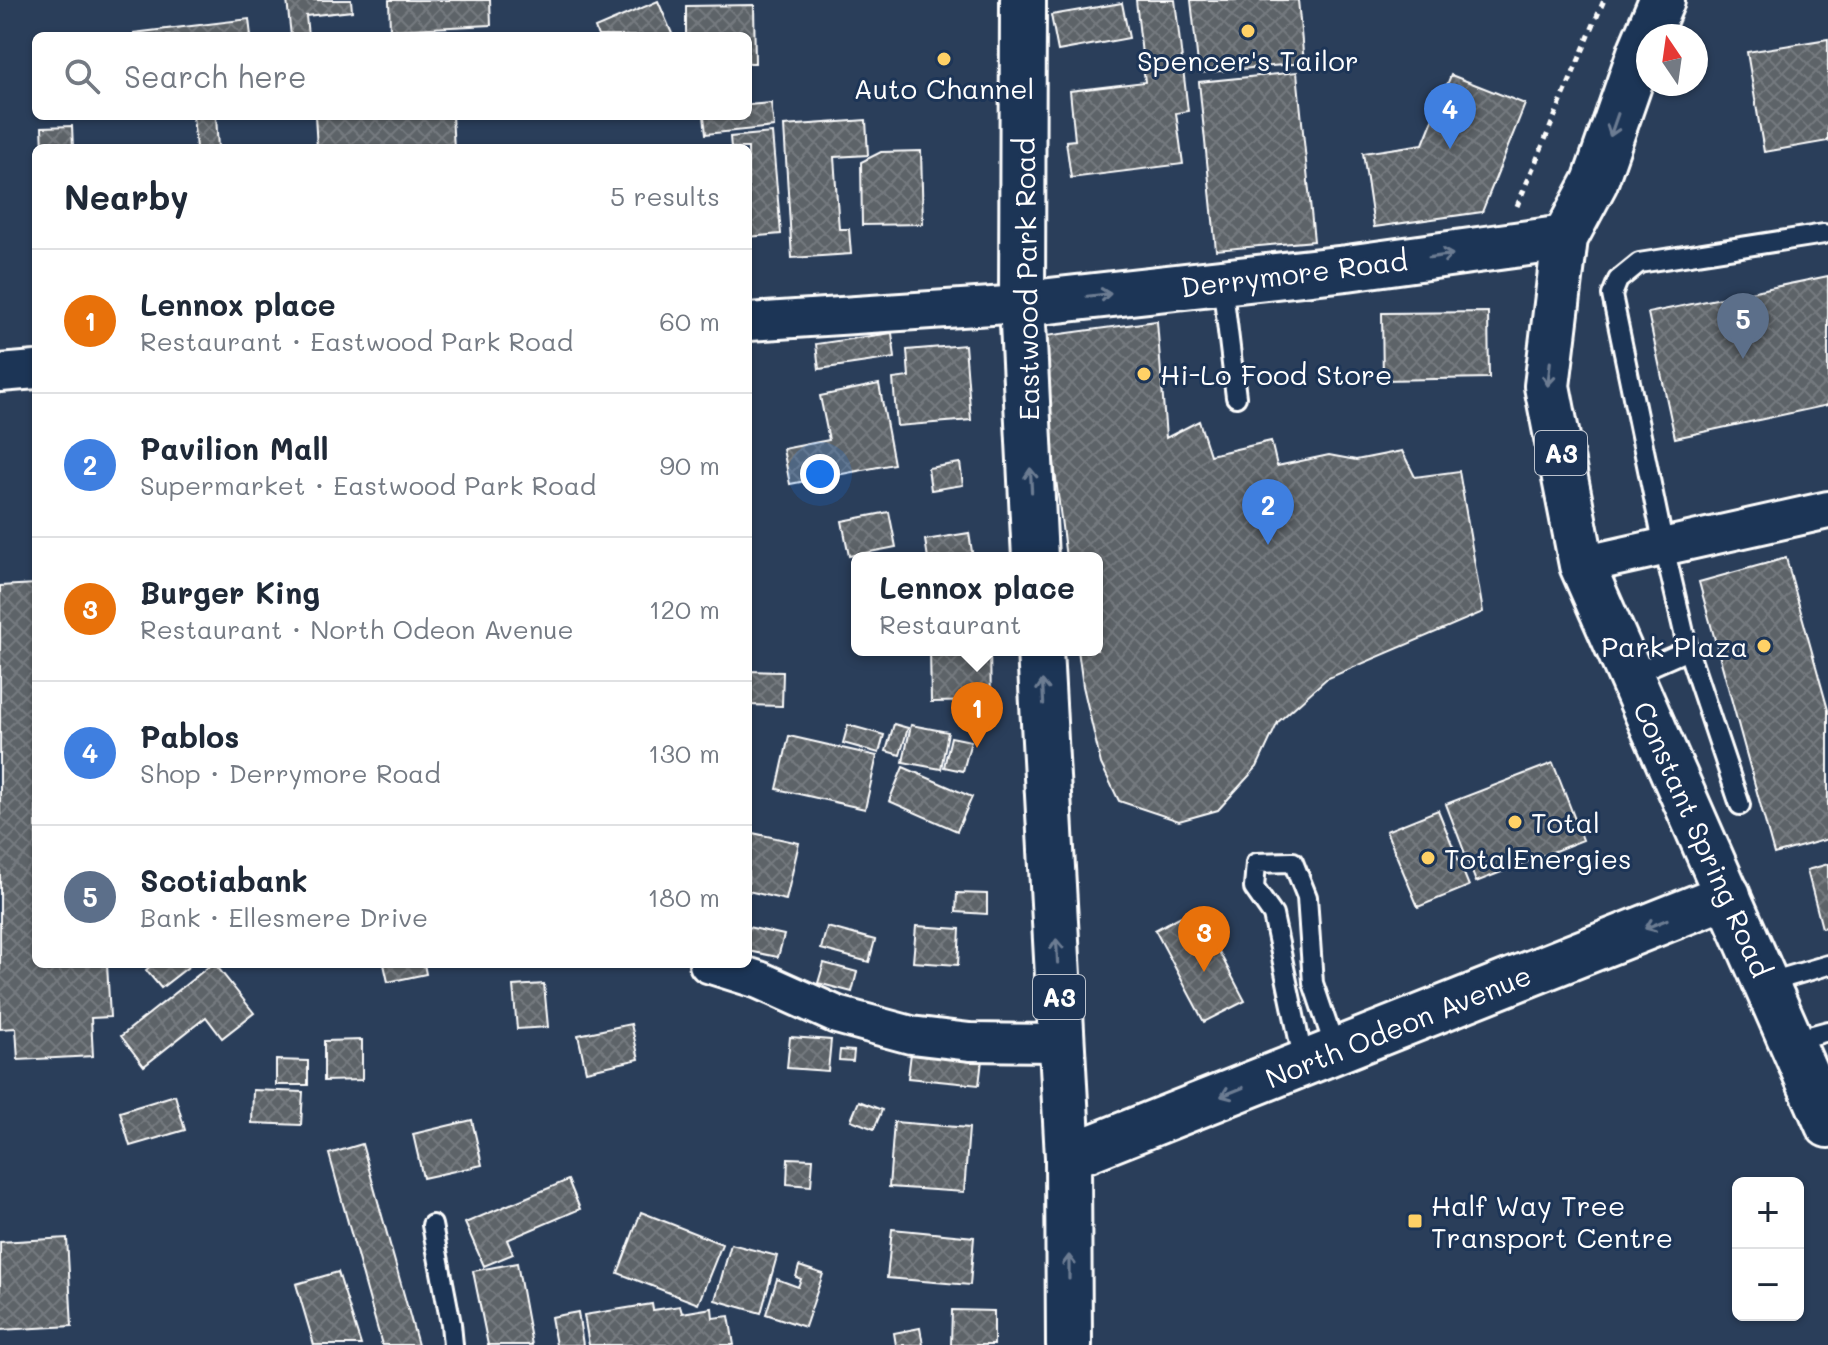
<!DOCTYPE html>
<meta charset="utf-8">
<style>
body{margin:0;font-family:Mali,sans-serif;background:#f6f6f7;color:#1f2937}
.controls{position:absolute;right:24px;bottom:24px;display:grid;overflow:hidden;border-radius:12px;box-shadow:0 2px 6px #0004}
.controls button{width:72px;height:72px;display:grid;place-items:center;padding:0;border:0;border-bottom:2px solid #e0e1e3;background:#fff;color:#1f2937;font:40px sans-serif}
.compass{position:absolute;left:1636px;top:24px;width:72px;height:72px;border-radius:50%;background:#fff;box-shadow:0 2px 6px #0004;rotate:347deg}
.you{position:absolute;left:820px;top:474px;width:28px;height:28px;margin:-20px;border:6px solid #fff;border-radius:50%;background:#1a73e8;box-shadow:0 0 0 12px #1a73e833}
.badge{display:grid;place-items:center;width:52px;height:52px;border-radius:50%;background:#84754c;color:#fff;font-size:26px;font-weight:700}
.pin{position:absolute;translate:-50% -66px;filter:drop-shadow(0 2px 4px #0008)}
.pin::after{content:'';position:absolute;top:42px;width:28px;height:24px;background:inherit;clip-path:polygon(0 0,100% 0,50% 100%)}
.popup{position:absolute;left:851px;top:552px;width:252px;height:104px;box-sizing:border-box;display:grid;place-content:center;border-radius:12px;background:#fff;filter:drop-shadow(0 2px 6px #0005);font-size:26px;white-space:nowrap;color:#747a83}
.popup b{font-size:30px;color:#1f2937}
.popup::after{content:'';position:absolute;left:50%;top:100%;margin-left:-16px;border:16px solid transparent;border-top-color:#fff}
.list{margin:0;padding:0;list-style:none}
h2{display:flex;justify-content:space-between;align-items:center;height:104px;margin:0;padding:0 32px;font-size:34px}
h2 small{font-size:26px;font-weight:400;color:#747a83}
.list li{display:grid;grid-template-columns:52px 1fr auto;gap:24px;align-items:center;box-sizing:border-box;height:144px;padding:0 32px;border-top:2px solid #e0e1e3}
.list b{display:block;font-size:30px;white-space:nowrap}
.list p{margin:0;font-size:26px;white-space:nowrap;color:#747a83}
.list em{font-size:26px;font-style:normal;color:#747a83}
.icon{flex:none;width:44px;height:44px;fill:none;stroke:currentColor;stroke-width:2;stroke-linecap:round;stroke-linejoin:round}
.map{position:relative;flex:none;width:1828px;height:1345px;overflow:hidden}
.search{position:absolute;background:#fff;box-shadow:0 2px 6px #0004;left:32px;top:32px;width:720px;height:88px;display:flex;align-items:center;gap:20px;box-sizing:border-box;padding:0 28px;border-radius:12px;color:#747a83;font-size:30px}
.panel{position:absolute;background:#fff;box-shadow:0 2px 6px #0004;left:32px;top:144px;width:720px;height:824px;border-radius:12px}
.map>svg:first-child{display:block}
</style>
<div class="map">
<svg width="1828" height="1345" viewBox="0 0 1828 1345">
<defs>
<pattern id="building-cross-hatch" width="8" height="8" patternUnits="userSpaceOnUse" patternTransform="scale(2)"><rect width="8" height="8" fill="#5d6368"/><path d="M0 0l8 8M0 8l8-8" fill="none" stroke="#757a7f"/></pattern>
</defs>
<rect width="100%" height="100%" fill="#2a3e5a"/>
<filter id="ink" filterUnits="userSpaceOnUse"><feTurbulence type="fractalNoise" baseFrequency=".0125" numOctaves="2"/><feDisplacementMap in="SourceGraphic" scale="16" xChannelSelector="R" yChannelSelector="G"/><feConvolveMatrix kernelMatrix="1 2 1 2 8 2 1 2 1" color-interpolation-filters="sRGB"/></filter>
<g filter="url(#ink)">
<path fill="url(#building-cross-hatch)" stroke="#fff" stroke-width="2" d="M287,0H351L352,11L306,16L308,36H291Z
M389,0H490L491,25L390,30Z
M1136,0H1175L1188,111L1176,113L1183,164L1071,178L1066,141L1075,140L1070,91L1145,82Z
M1191,0H1298L1304,63L1199,73Z
M658,1L673,36H598L595,28Z
M1122,3L1129,38L1058,51L1051,15Z
M754,5L755,63H748V36H686V6Z
M249,19L251,36H134V33Z
M1828,39V141L1764,152L1747,52Z
M1297,72L1314,241L1216,250L1199,82Z
M1451,75L1525,104L1482,212L1374,227L1363,153L1423,144Z
M771,103L774,127L706,134L704,116H748V105Z
M193,116H216L218,148H196Z
M315,116H452L454,148H317Z
M866,120L868,155L834,157L839,229H849L851,254L792,258L784,126Z
M72,126L73,148H43L42,127Z
M772,133L781,234L748,237V148H731L730,137Z
M921,151L923,224L862,225L861,162L881,152Z
M1828,276V405L1675,438L1648,313Z
M1488,312L1489,378L1383,380L1382,313Z
M1157,321L1166,438L1199,421L1210,455L1271,441L1277,466L1329,455L1356,460L1402,451L1415,477L1459,471L1483,612L1326,679L1278,722L1257,767L1218,810L1179,821L1119,801L1101,764L1083,686L1078,650H1097V558H1066L1038,337Z
M892,333L895,358L819,369L816,344Z
M965,345L971,420L897,426L893,379L909,377L907,350Z
M879,384L894,464L790,484L783,449L829,440L820,396Z
M960,463L963,485L931,490L928,468Z
M889,512L896,547L849,556L842,521Z
M969,533L973,558H928L925,540Z
M1786,558L1828,710V839L1774,854L1699,582Z
M36,584V964H107L110,1017L91,1018L93,1056L18,1060L16,1028L0,1029V586Z
M930,650H990L991,701L931,702Z
M748,671L783,672L782,706L748,705Z
M894,724L908,728L900,755L886,751Z
M848,725L884,735L879,753L843,743Z
M911,725L948,732L941,769L903,762Z
M789,736L877,756L865,809L777,789Z
M951,737L971,741L963,771L944,767Z
M1553,763L1583,840L1476,882L1446,804Z
M903,767L972,797L957,831L889,801Z
M1438,810L1469,886L1418,907L1386,831Z
M748,832L799,843L786,900L748,891Z
M1828,864V927L1822,928L1807,870Z
M957,893L987,894V914L956,912Z
M1196,908L1245,1001L1204,1022L1155,930Z
M916,926L960,929L958,965L913,962Z
M748,927L784,935L778,957L748,951Z
M827,927L875,940L869,962L821,949Z
M824,963L857,972L852,992L818,983Z
M153,964H192L161,988L146,970Z
M212,964H215L254,1013L222,1038L206,1017L144,1066L121,1036Z
M384,964H424L426,974L388,982Z
M544,984L548,1027L517,1029L513,986Z
M631,1024L639,1059L586,1071L578,1035Z
M790,1037L831,1040L828,1071L787,1068Z
M362,1040V1080L324,1081V1041Z
M840,1050L854,1051L853,1061L839,1060Z
M911,1053L982,1060L979,1085L908,1078Z
M276,1060L308,1061V1085H276Z
M253,1090L303,1092L301,1125L252,1123Z
M175,1095L185,1130L130,1146L120,1112Z
M859,1101L882,1110L874,1129L851,1120Z
M472,1120L482,1165L423,1178L413,1134Z
M894,1122L969,1128L964,1192L889,1187Z
M362,1144L418,1345H382L329,1154Z
M788,1158L813,1159L811,1186L787,1184Z
M568,1180L580,1209L507,1240L513,1254L484,1266L465,1223Z
M641,1212L722,1244L698,1304L618,1273Z
M892,1229L974,1237L970,1285L887,1278Z
M67,1238L72,1326L0,1330V1242Z
M731,1244L777,1256L761,1313L715,1300Z
M517,1263L532,1345H488L473,1271Z
M799,1266L823,1274L805,1327L766,1314L777,1279L798,1287L801,1279L796,1277Z
M338,1272L361,1345H314L296,1284Z
M652,1304L653,1310L680,1306L682,1313L712,1308L713,1318L729,1316L734,1345H589L584,1315Z
M952,1310L994,1311V1345H951Z
M578,1312L583,1345H556L551,1317Z
M920,1328L923,1345H896L894,1333Z"/>
<g fill="none" stroke-linecap="round" stroke-linejoin="round">
<g stroke="#fff" stroke-width="24">
<path id="service" d="M1222,282L1236,397
M1631,675L1688,650
M1740,805L1688,650L1664,547L1612,295L1618,280L1639,263L1824,234
M1766,983L1828,965
M1791,1041L1828,1031
M1304,1063L1273,915L1254,888L1256,863L1293,862L1307,897L1313,983L1336,1051
M432,1225L451,1324L453,1345"/>
</g>
<g stroke="#fff" stroke-width="42">
<path id="minor" d="M748,322L1022,304
M0,373L36,370
M1582,565L1828,510
M708,964L759,980L837,1015L911,1035L970,1042L1061,1043"/>
</g>
<g stroke="#fff" stroke-width="50">
<path id="tertiary" d="M1022,304L1347,268L1565,238
M1068,1157L1728,895"/>
</g>
<g stroke="#fff" stroke-width="50">
<path id="primary" d="M1023,0L1022,304L1035,558
M1662,0L1641,50L1595,182L1565,238L1547,386L1582,565L1828,1125
M1040,650L1068,1157L1069,1345"/>
</g>
<path stroke="#fff" stroke-width="5" stroke-dasharray="6 6" stroke-linecap="butt" d="M1517,206L1604,0"/>
<use href="#service" stroke="#1d3557" stroke-width="18"/>
<use href="#minor" stroke="#1d3557" stroke-width="36"/>
<use href="#tertiary" stroke="#1d3557" stroke-width="44"/>
<use href="#primary" stroke="#1d3557" stroke-width="44"/>
</g>
<defs><path id="oneway-shaft" d="M-6 0H5M1.5-3L5.5 0L1.5 3" fill="none" stroke-width="1.6" stroke-linecap="round" stroke-linejoin="round" transform="scale(2)"/></defs>
<g stroke="#6c7c92">
<use href="#oneway-shaft" transform="translate(1614 125) rotate(109)"/>
<use href="#oneway-shaft" transform="translate(1441 256) rotate(-8)"/>
<use href="#oneway-shaft" transform="translate(1099 295) rotate(-6)"/>
<use href="#oneway-shaft" transform="translate(1549 374) rotate(96)"/>
<use href="#oneway-shaft" transform="translate(1031 480) rotate(-93)"/>
<use href="#oneway-shaft" transform="translate(1043 692) rotate(-93)"/>
<use href="#oneway-shaft" transform="translate(1656 924) rotate(158)"/>
<use href="#oneway-shaft" transform="translate(1057 951) rotate(-93)"/>
<use href="#oneway-shaft" transform="translate(1232 1092) rotate(158)"/>
<use href="#oneway-shaft" transform="translate(1069 1267) rotate(-90)"/>
</g>
</g>
<g fill="#ffd166" stroke="#1d3557" stroke-width="3">
<circle cx="1248" cy="31" r="8"/>
<circle cx="944" cy="59" r="8"/>
<circle cx="1144" cy="374" r="8"/>
<circle cx="1764" cy="646" r="8"/>
<circle cx="1515" cy="822" r="8"/>
<circle cx="1428" cy="858" r="8"/>
<rect x="1407" y="1213" width="16" height="16" rx="4"/>
</g>
<g text-anchor="middle" dominant-baseline="central" stroke-width="6" stroke-linejoin="round" paint-order="stroke">
<g fill="#1d3557" stroke="#bbc2cd" stroke-width="2">
<rect x="1535" y="431" width="52" height="44" rx="6"/>
<rect x="1033" y="975" width="52" height="44" rx="6"/>
</g>
<g font-size="26" font-weight="bold" fill="#fff">
<text x="1561" y="453">A3</text>
<text x="1059" y="997">A3</text>
</g>
<g font-size="28" fill="#fff" stroke="#1d3557" text-anchor="start">
<text x="1248" y="60" text-anchor="middle">Spencer's Tailor</text>
<text x="944" y="88" text-anchor="middle">Auto Channel</text>
<text x="1160" y="374">Hi-Lo Food Store</text>
<text x="1748" y="646" text-anchor="end">Park Plaza</text>
<text x="1531" y="822">Total</text>
<text x="1444" y="858">TotalEnergies</text>
<text x="1431" y="1205">Half Way Tree<tspan x="1431" dy="32">Transport Centre</tspan></text>
</g>
<g font-size="28" fill="#fff" stroke="#1d3557">
<text transform="translate(1294 273) rotate(-7)">Derrymore Road</text>
<text transform="translate(1026 279) rotate(-91)">Eastwood Park Road</text>
<text transform="translate(1703 839) rotate(66)">Constant Spring Road</text>
<text transform="translate(1398 1026) rotate(-22)">North Odeon Avenue</text>
</g>
</g>
</svg>
<div class="controls">
<button>+</button>
<button>−</button>
</div>
<svg class="compass" viewBox="-18 -18 36 36"><path d="M0-13l5 13h-10z" fill="#e53935"/><path d="M0 13l5-13h-10z" fill="#747a83"/></svg>
<div class="you"></div>
<div class="pin badge" style="left:977px;top:748px;background:#e8710a">1</div>
<div class="popup"><b>Lennox place</b>Restaurant</div>
<div class="pin badge" style="left:1268px;top:545px;background:#3f7fe0">2</div>
<div class="pin badge" style="left:1204px;top:972px;background:#e8710a">3</div>
<div class="pin badge" style="left:1450px;top:149px;background:#3f7fe0">4</div>
<div class="pin badge" style="left:1743px;top:359px;background:#5c6f8a">5</div>
<div class="search"><svg class="icon" aria-label="search" viewBox="0 0 24 24"><circle cx="10" cy="10" r="6"/><path d="M15 15l6 6"/></svg>Search here</div>
<section class="panel">
<h2>Nearby<small>5 results</small></h2>
<ul class="list">
<li><span class="badge" style="background:#e8710a">1</span><div><b>Lennox place</b><p>Restaurant · Eastwood Park Road</p></div><em>60 m</em></li>
<li><span class="badge" style="background:#3f7fe0">2</span><div><b>Pavilion Mall</b><p>Supermarket · Eastwood Park Road</p></div><em>90 m</em></li>
<li><span class="badge" style="background:#e8710a">3</span><div><b>Burger King</b><p>Restaurant · North Odeon Avenue</p></div><em>120 m</em></li>
<li><span class="badge" style="background:#3f7fe0">4</span><div><b>Pablos</b><p>Shop · Derrymore Road</p></div><em>130 m</em></li>
<li><span class="badge" style="background:#5c6f8a">5</span><div><b>Scotiabank</b><p>Bank · Ellesmere Drive</p></div><em>180 m</em></li>
</ul>
</section>
</div>
